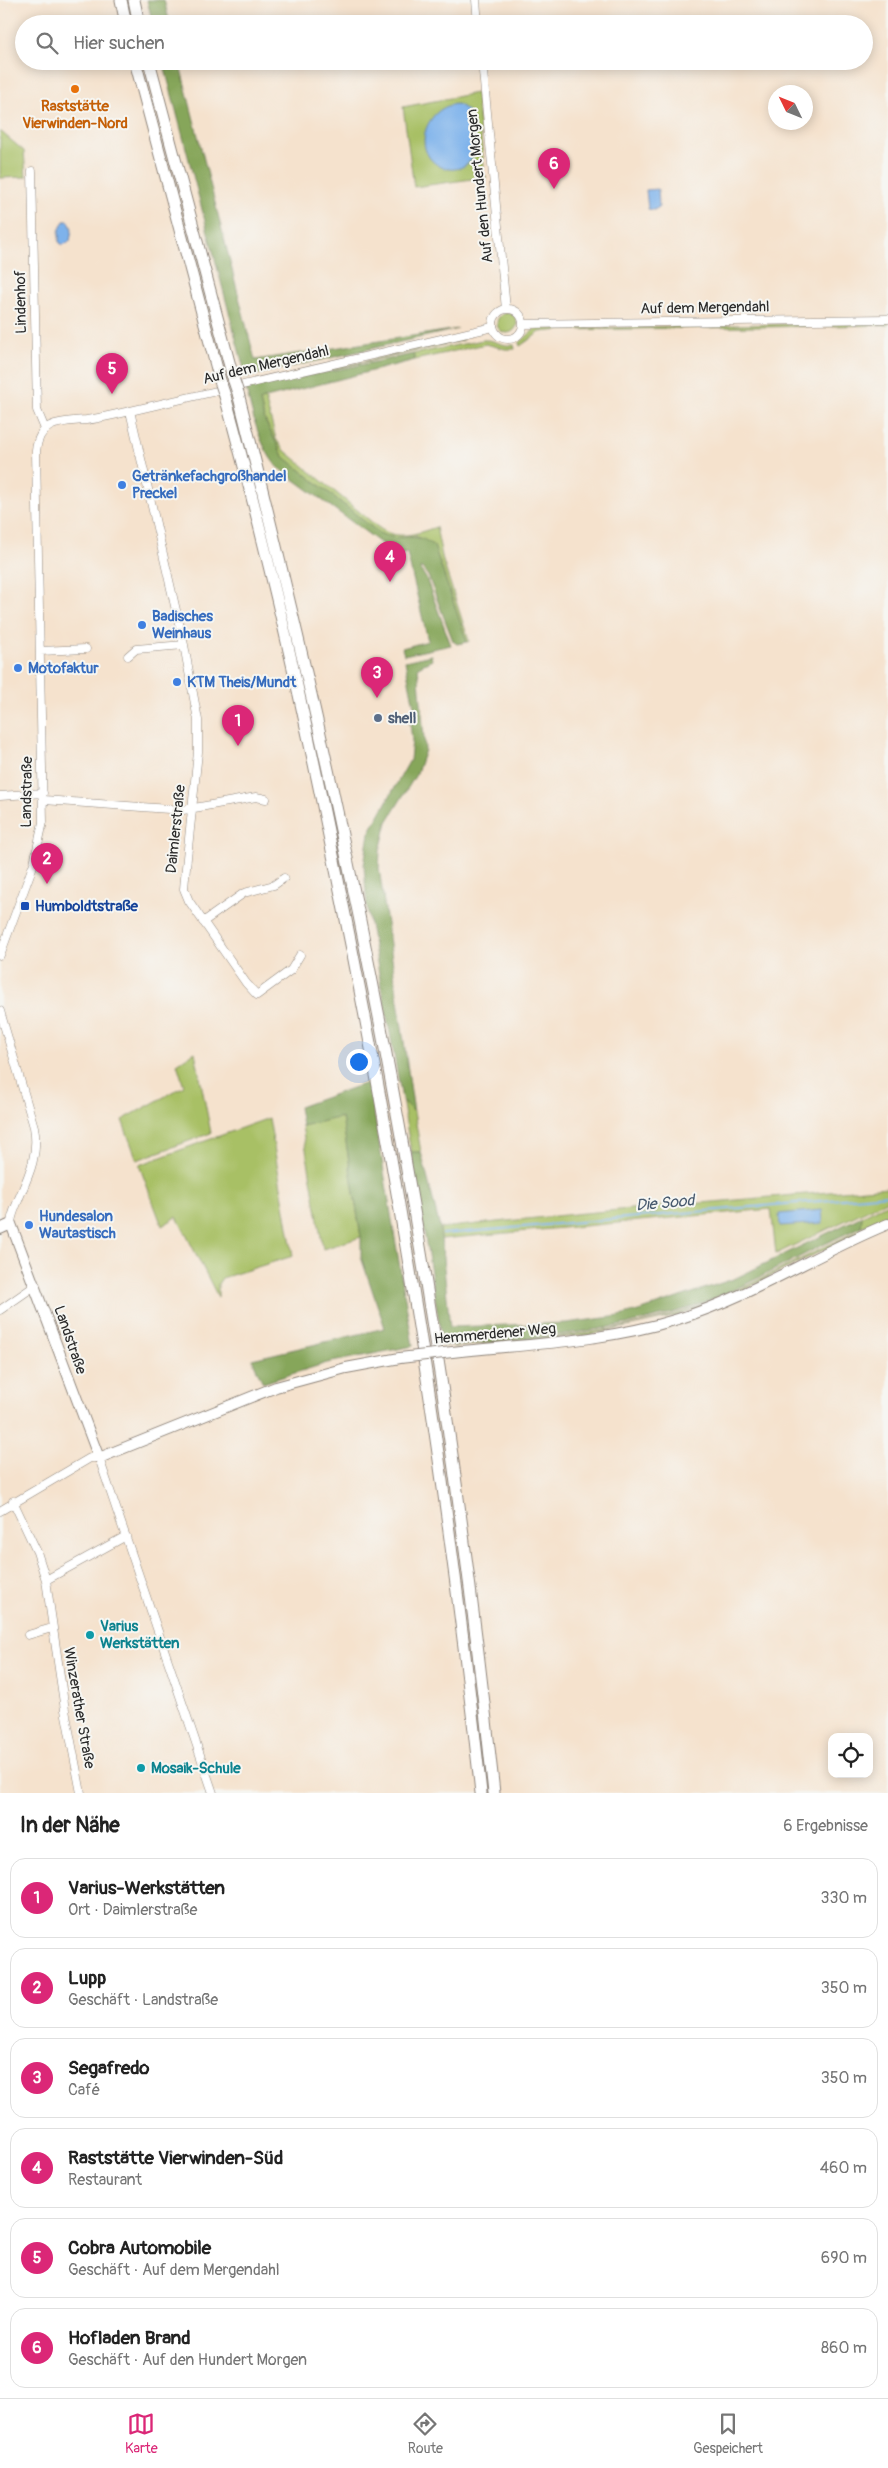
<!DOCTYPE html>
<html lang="de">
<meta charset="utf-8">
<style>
body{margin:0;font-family:Pangolin,sans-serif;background:#f6f6f6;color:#222}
.controls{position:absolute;right:15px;bottom:15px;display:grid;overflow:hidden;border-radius:10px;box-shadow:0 2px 12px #0003}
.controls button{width:45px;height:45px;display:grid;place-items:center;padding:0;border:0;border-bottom:1px solid #e0e0e0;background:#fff;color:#222;font:25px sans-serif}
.compass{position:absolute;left:768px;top:85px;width:45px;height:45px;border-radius:50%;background:#fff;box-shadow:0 2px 12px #0003;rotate:313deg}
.you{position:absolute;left:358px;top:1061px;width:18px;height:18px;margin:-12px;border:4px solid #fff;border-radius:50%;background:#1a73e8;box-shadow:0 0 0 8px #1a73e833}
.badge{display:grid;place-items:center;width:32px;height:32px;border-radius:50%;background:#db2777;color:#fff;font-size:16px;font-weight:700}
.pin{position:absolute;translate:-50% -41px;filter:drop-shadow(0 1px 2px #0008)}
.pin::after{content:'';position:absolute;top:26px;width:18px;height:15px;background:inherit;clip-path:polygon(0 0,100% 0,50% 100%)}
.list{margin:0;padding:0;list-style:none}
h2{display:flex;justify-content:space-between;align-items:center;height:65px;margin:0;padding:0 20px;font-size:21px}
h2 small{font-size:16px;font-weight:400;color:#767676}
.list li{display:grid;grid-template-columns:32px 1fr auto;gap:15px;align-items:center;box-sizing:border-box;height:80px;margin:0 10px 10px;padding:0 10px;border:1px solid #e0e0e0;border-radius:15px}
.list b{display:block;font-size:19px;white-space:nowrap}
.list p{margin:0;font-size:16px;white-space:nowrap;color:#767676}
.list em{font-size:16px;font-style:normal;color:#767676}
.icon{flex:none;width:28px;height:28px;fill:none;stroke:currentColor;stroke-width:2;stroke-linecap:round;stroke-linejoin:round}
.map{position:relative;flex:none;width:888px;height:1793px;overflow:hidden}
.search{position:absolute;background:#fff;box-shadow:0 2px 12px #0003;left:15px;right:15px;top:15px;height:55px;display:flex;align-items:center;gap:12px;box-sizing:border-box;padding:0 18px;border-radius:28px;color:#767676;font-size:19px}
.sheet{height:605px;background:#fff}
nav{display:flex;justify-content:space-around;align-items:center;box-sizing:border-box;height:70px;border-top:1px solid #e0e0e0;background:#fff;font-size:14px;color:#767676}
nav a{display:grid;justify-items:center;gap:2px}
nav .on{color:#db2777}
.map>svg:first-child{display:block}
</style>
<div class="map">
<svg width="888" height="1793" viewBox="0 0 888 1793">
<rect width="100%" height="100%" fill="#f6f6f2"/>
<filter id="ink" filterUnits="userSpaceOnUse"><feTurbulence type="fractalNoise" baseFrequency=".02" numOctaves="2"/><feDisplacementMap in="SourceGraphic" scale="10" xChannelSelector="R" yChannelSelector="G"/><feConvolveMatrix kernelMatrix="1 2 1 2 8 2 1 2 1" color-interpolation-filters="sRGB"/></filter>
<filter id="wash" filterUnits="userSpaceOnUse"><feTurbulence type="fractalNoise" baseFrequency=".0096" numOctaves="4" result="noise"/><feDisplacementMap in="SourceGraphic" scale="20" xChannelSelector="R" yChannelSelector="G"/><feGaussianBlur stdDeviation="1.12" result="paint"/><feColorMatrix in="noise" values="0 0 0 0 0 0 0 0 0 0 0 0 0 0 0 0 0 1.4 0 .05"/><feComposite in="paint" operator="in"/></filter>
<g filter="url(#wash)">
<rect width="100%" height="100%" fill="#f5e2cd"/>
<path fill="#a8c065" stroke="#6a7648" d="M476,93L484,167L474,170V173H483L487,177L414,187L403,107Z
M0,131L24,151L26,177L0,178Z
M497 323a10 10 0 1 1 20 0a10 10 0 1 1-20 0Z
M888,322V325L561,330L540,332L520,346L519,343L535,329Z
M463,339L464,340L262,385L261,384Z
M483,340C495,339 502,347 514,345L515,349H505L486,344L415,360L413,354Z
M265,398L276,439L283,449L378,527C396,541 416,534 436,527L443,561L469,641L467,642L434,546L416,536L389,538L379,533L283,456L264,418L260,401Z
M195,1052L211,1133L137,1160L122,1120L184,1086L177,1064Z
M402,1099L414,1112L421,1152H411Z
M342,1117L361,1237L323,1249L302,1126Z
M269,1118L293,1256L222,1278L218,1284V1297L177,1217L162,1226L139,1165Z
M888,1187V1200L776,1254L771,1209L441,1239L440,1228L584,1213Z
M888,1203V1216L861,1227L862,1216Z
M888,1218L741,1291L676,1316L589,1335L453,1347C536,1337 620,1336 699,1306C764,1282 823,1244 888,1218Z"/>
<path fill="#86a65a" stroke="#586842" d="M147,0H164L170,24H153Z
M163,61H179L255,360L458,329L246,377Z
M413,354L415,360L266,398L260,401L264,419L283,456L379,533C402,544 414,529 434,546L467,642L457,644L453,641L428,576L421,567L420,569L426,578L451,645L404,655L402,648L428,641L407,553L390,557L386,547L277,467C259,445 253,417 246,389Z
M431,655L432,660L418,667L425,750L417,773L387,822L380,851L379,868L414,1112L402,1099L367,908L364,865L369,833L410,760L412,740L410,723L417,721L405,661Z
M369,1082L413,1346L327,1363L263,1383L252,1359L385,1328L361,1257V1237L342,1117L302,1126L299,1107Z
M411,1152H421L440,1228L450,1327L566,1323L620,1316L642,1310L736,1278L862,1216L861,1227C806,1251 754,1284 697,1305C615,1334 529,1337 443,1346Z"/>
<path fill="#7eb2eb" stroke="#546e8b" d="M457,104C462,107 469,110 471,117C475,127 478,153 470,161C456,177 430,168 425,148C420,127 437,105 457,104Z
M658,189L659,207L654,210L648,209L646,190Z
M64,221H69L72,229L70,241L63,245L59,242V231Z
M822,1210L823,1223L780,1226L779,1214Z"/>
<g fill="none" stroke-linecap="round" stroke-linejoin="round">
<path stroke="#7eb2eb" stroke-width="2" d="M443,1234L888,1195"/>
</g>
</g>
<g filter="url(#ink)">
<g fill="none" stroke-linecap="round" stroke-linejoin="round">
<g stroke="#90867c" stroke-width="9">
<path id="minor" d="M476,0L478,24
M482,61L506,309
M32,171L37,410L45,429
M493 324a15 15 0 1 1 30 0a15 15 0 1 1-30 0Z
M523,324L888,319
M130,411L184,645L198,720V752L185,877L184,889L189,901L246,983L257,995L291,970L300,955
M40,651L86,649
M128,656L136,649L184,645
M0,796L43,793
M44,800L183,810L256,797L266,799
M203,922L244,893L274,885L284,878
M0,955L34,863L43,822L36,451C39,420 62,422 86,420C95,419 104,417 113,415L493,327
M0,1011L34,1127C39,1154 29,1175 19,1198C16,1207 11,1215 11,1224
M0,1310L36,1285
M13,1501L37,1552L46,1580L65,1710L81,1793
M0,1511L90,1458H99L213,1793
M46,1580L126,1536
M28,1635L52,1628"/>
</g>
<g stroke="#90867c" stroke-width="12">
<path id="major" d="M0,1229L11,1224L99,1458L276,1387L346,1368L400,1358
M461,1351C534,1344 607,1341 678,1319C752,1296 817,1253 888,1224"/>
</g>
<g stroke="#90867c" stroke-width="13">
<path id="highway" d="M121,0L126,24
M134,0L139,24
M135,61L221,384
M149,61L234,381
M238,393C273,532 307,671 337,811C407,1134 459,1464 494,1793
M225,396C270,558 307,724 340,890C401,1188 448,1490 481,1793"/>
</g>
<use href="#minor" stroke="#fff" stroke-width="8"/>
<use href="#major" stroke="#fff" stroke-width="10"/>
<use href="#highway" stroke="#fff" stroke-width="11"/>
<g stroke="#90867c" stroke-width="12" stroke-linecap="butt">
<path id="major-bridge" d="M400,1358L461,1351"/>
</g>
<g stroke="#90867c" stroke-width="13" stroke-linecap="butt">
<path id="highway-bridge" d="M234,381L238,393
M221,384L225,396"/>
</g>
<use href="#major-bridge" stroke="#fff" stroke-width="10"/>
<use href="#highway-bridge" stroke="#fff" stroke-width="11"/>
</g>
</g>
<circle fill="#e8710a" stroke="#f6f6f2" stroke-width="2" cx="75" cy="89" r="5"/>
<g fill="#3f7fe0" stroke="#f6f6f2" stroke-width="2">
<circle cx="122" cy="485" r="5"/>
<circle cx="142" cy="625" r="5"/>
<circle cx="18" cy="668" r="5"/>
<circle cx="177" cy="682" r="5"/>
<circle cx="29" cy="1225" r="5"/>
</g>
<circle fill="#5c6f8a" stroke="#f6f6f2" stroke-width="2" cx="378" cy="718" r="5"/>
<rect fill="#1a4fb4" stroke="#f6f6f2" stroke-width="2" x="20" y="901" width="10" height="10" rx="2.5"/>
<g fill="#0f9aa8" stroke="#f6f6f2" stroke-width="2">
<circle cx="90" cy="1635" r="5"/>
<circle cx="141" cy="1768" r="5"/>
</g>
<g text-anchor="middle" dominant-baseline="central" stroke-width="4" stroke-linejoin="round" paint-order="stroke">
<g font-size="15" font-weight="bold" fill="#c56008" stroke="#f6f6f2">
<text x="75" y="106">Raststätte<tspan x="75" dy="17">Vierwinden-Nord</tspan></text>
</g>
<g font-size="15" fill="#2b2b2b" stroke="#f6f6f2">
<text transform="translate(480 186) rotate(-96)">Auf den Hundert Morgen</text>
<text transform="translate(21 302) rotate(-91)">Lindenhof</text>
<text transform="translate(705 308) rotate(-1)">Auf dem Mergendahl</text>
<text transform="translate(266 365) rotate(-13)">Auf dem Mergendahl</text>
<text transform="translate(27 792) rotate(-89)">Landstraße</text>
<text transform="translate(176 829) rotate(-84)">Daimlerstraße</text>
<text transform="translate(495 1334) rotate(-5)">Hemmerdener Weg</text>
<text transform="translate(70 1340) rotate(71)">Landstraße</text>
<text transform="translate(79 1708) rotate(80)">Winzerather Straße</text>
</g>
<g font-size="15" font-weight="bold" fill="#366cbe" stroke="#f6f6f2" text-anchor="start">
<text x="132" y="476">Getränkefachgroßhandel<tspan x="132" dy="17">Preckel</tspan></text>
<text x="152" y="616">Badisches<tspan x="152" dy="17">Weinhaus</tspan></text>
<text x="28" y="668">Motofaktur</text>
<text x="187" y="682">KTM Theis/Mundt</text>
<text x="39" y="1216">Hundesalon<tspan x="39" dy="17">Wautastisch</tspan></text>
</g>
<g font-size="15" font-weight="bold" fill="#4e5e75" stroke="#f6f6f2" text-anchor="start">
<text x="388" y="718">shell</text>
</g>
<g font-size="15" font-weight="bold" fill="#164399" stroke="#f6f6f2" text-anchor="start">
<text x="35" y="906">Humboldtstraße</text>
</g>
<g font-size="15" font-weight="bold" fill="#0d838f" stroke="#f6f6f2" text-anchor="start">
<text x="100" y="1626">Varius<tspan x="100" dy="17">Werkstätten</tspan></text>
<text x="151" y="1768">Mosaik-Schule</text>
</g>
<g font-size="16" font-style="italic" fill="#485a6e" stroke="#f6f6f2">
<text transform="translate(665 1203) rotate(-5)">Die Sood</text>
</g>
</g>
</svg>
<div class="controls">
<button><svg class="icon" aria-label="locate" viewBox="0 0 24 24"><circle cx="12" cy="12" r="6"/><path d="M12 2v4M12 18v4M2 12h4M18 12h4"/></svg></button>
</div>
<svg class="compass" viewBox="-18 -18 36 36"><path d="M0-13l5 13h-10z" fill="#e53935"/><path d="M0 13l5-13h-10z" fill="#767676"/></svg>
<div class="you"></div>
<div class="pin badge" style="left:238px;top:746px">1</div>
<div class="pin badge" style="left:47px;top:884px">2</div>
<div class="pin badge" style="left:377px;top:698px">3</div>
<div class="pin badge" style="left:390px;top:582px">4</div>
<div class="pin badge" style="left:112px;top:394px">5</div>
<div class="pin badge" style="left:554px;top:189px">6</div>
<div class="search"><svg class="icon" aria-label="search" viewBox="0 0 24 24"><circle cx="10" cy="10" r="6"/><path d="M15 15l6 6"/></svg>Hier suchen</div>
</div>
<section class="sheet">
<h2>In der Nähe<small>6 Ergebnisse</small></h2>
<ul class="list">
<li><span class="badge">1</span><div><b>Varius-Werkstätten</b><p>Ort · Daimlerstraße</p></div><em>330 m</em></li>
<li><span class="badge">2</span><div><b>Lupp</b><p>Geschäft · Landstraße</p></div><em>350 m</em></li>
<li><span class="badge">3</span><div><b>Segafredo</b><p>Café</p></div><em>350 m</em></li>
<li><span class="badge">4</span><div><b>Raststätte Vierwinden-Süd</b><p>Restaurant</p></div><em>460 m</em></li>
<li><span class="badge">5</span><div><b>Cobra Automobile</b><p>Geschäft · Auf dem Mergendahl</p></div><em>690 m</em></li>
<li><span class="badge">6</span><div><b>Hofladen Brand</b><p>Geschäft · Auf den Hundert Morgen</p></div><em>860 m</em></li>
</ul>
</section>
<nav>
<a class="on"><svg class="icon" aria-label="map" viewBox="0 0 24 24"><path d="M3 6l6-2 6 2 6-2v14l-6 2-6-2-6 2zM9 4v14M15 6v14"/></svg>Karte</a>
<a><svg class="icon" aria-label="directions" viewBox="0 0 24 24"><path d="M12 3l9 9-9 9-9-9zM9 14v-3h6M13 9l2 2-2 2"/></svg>Route</a>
<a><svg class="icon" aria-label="saved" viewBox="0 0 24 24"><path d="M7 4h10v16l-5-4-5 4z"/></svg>Gespeichert</a>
</nav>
